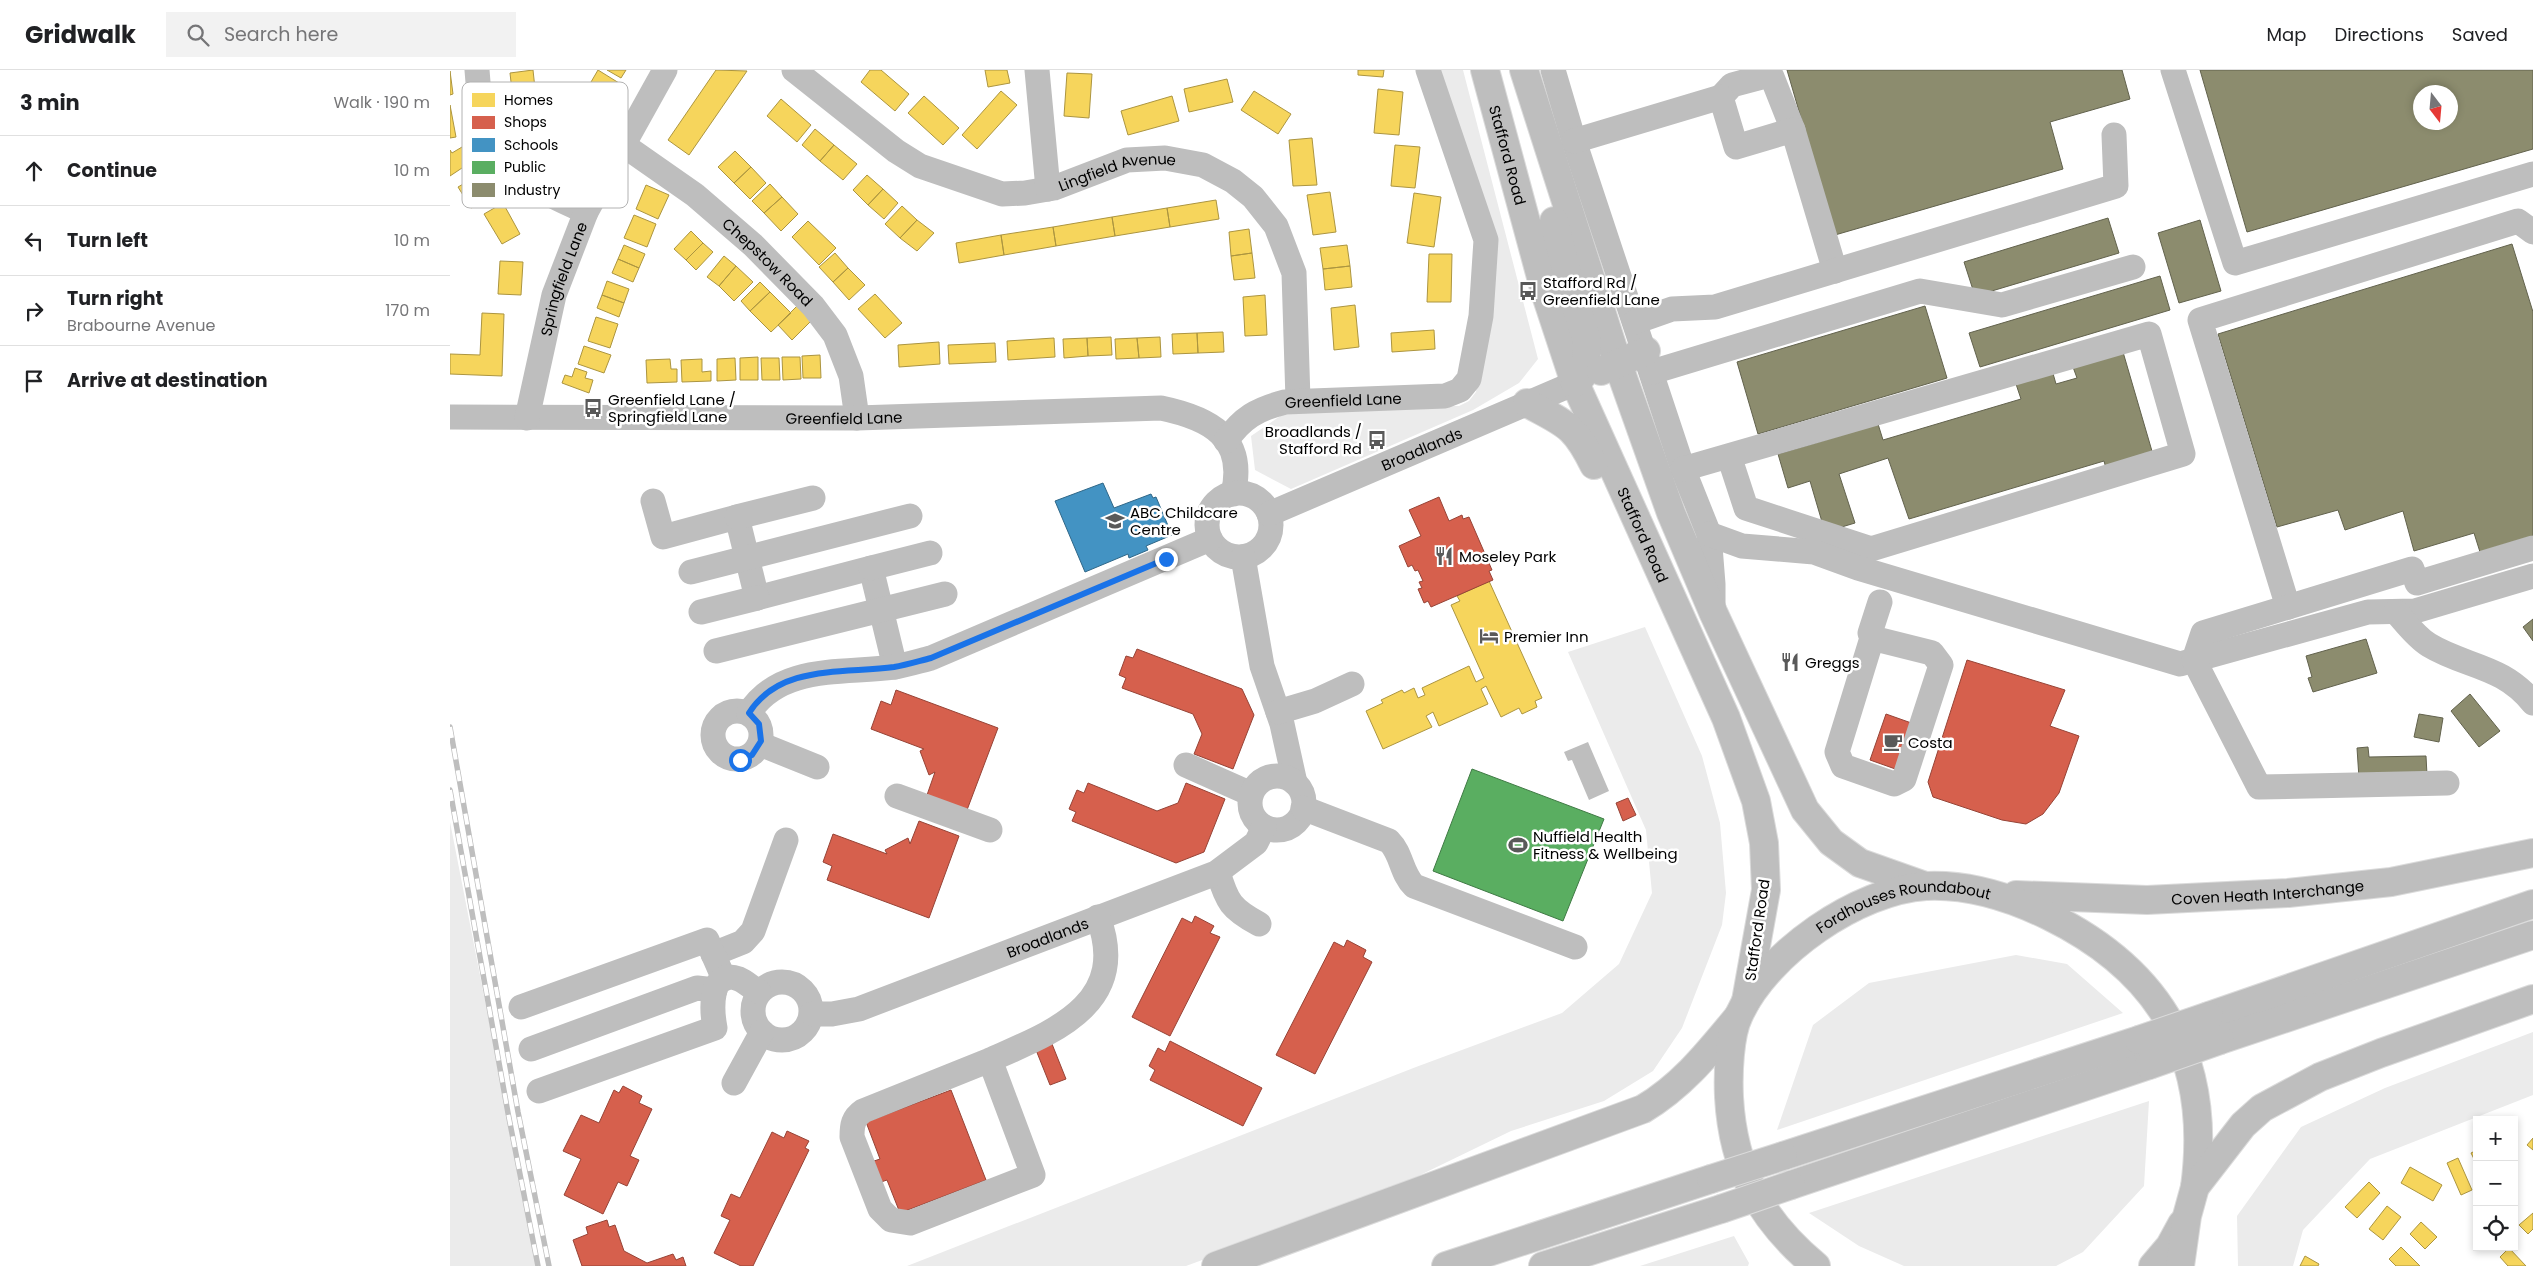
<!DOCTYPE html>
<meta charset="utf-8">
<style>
body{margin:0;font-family:Poppins,sans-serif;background:#f2f2f2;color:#202124}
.controls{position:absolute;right:15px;bottom:15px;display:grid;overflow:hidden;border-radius:0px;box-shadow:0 2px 8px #0003}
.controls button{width:45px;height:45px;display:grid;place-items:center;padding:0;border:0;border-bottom:1px solid #e0e0e0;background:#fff;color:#202124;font:25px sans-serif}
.compass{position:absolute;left:1963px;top:15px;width:45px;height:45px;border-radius:50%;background:#fff;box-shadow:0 2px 8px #0003;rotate:164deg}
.stop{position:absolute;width:15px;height:15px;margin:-11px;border:4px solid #1a73e8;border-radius:50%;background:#fff}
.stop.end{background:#1a73e8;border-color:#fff;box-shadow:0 1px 5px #0008}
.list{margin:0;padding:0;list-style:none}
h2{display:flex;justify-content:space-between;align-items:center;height:65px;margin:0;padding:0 20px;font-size:21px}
h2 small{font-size:16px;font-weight:400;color:#757577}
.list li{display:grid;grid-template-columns:32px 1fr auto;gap:15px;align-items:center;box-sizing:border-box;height:70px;padding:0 20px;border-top:1px solid #e0e0e0}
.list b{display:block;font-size:19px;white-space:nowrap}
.list p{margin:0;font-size:16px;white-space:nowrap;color:#757577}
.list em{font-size:16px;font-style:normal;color:#757577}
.icon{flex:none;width:28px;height:28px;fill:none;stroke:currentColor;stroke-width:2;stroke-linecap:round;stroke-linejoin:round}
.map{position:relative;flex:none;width:2083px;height:1196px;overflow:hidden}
header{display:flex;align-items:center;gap:30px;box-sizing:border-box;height:70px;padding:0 25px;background:#fff;border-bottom:1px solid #e0e0e0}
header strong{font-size:24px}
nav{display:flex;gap:28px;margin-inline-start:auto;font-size:18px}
.search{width:350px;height:45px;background:#f2f2f2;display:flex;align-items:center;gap:12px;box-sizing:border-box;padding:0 18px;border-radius:0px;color:#757577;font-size:19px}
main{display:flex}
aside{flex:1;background:#fff}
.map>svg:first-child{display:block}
</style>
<header>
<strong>Gridwalk</strong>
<div class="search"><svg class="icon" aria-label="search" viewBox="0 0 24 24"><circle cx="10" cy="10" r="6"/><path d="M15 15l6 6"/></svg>Search here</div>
<nav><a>Map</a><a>Directions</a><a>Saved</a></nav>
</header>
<main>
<aside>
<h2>3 min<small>Walk · 190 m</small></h2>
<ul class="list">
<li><svg class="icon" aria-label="ahead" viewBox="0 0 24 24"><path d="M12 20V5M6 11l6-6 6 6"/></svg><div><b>Continue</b></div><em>10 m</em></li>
<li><svg class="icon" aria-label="left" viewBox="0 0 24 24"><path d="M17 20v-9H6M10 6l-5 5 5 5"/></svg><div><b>Turn left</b></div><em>10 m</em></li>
<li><svg class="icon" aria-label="right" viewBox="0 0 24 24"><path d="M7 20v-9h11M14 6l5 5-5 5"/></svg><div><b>Turn right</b><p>Brabourne Avenue</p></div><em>170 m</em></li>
<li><svg class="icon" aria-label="arrive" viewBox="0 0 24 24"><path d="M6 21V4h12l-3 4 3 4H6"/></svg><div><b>Arrive at destination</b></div></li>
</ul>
</aside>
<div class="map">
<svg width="2083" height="1196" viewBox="0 0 2083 1196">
<rect width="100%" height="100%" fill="#fff"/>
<path fill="#ebebeb" d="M981,0H1013L1088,289L1069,313L1023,340L841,419L805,400L801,366L848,334L1009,336L1019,331L1026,322L1043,183Z
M1195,557L1252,686L1270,753L1276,823L1272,855L1232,958L1203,1001L1154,1031L1061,1061L929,1125L736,1196H457L966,997L1112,943L1169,894L1202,823L1196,760L1118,582Z
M0,752L87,1196H0Z
M1566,885L1617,894L1673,943L1327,1060L1363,955L1419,913Z
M2083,962V1025L1920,1089L1853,1160L1843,1196H1788L1787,1146L1851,1057L1935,1018Z
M1699,1031L1694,1116L1633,1182L1606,1196H1454L1409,1176L1359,1143Z
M1284,1166L1299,1193L1298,1196H1190Z"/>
<path fill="#bebebe" d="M1138,672L1159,721L1139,730L1122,690L1118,691L1114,682Z"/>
<path fill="#f6d55c" stroke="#ac9540" d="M83,0L87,37L64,39L60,3Z
M148,0L169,13L148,49L127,36Z
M157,0H176L171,8Z
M266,0L297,1L239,85L218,70Z
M420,0H431L459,24L445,41L411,12Z
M535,0H557L560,13L538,17Z
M908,0H934L933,7L908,5Z
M0,1L3,24L0,25Z
M617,3L642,4L639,48L614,46Z
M777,9L783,32L739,42L734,19Z
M928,19L953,22L949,65L924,63Z
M551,21L567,35L527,79L512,65Z
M804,21L841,44L828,64L791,40Z
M474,26L509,58L493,75L458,43Z
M722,26L729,51L678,65L671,41Z
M331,29L361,55L347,72L317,46Z
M0,35L6,67L0,68Z
M365,59L384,75L370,91L352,75Z
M862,68L867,115L843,116L839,70Z
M384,75L407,94L393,110L370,91Z
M945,75L970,77L965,118L941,116Z
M12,77L21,92L0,106V80L2,83Z
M285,81L301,97L284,113L268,97Z
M301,97L316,113L300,129L284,113Z
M29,105L41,127L21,138L8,117Z
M417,105L433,119L418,135L403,120Z
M320,114L332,127L314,143L302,131Z
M196,115L219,125L208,149L186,139Z
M433,119L448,133L434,149L418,135Z
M880,122L886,162L863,165L857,125Z
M964,123L991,127L984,177L957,173Z
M332,127L348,144L331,161L314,143Z
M766,130L769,149L720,157L717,138Z
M53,133L70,164L52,174L34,144Z
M452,136L467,150L450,168L435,154Z
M717,138L720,157L665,166L662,147Z
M184,145L206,154L197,177L174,168Z
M662,147L665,166L606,176L603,157Z
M467,150L484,163L467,181L450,168Z
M358,151L386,178L369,195L342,167Z
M603,157L606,176L554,185L551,165Z
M799,159L802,183L781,186L779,162Z
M241,161L253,173L236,190L224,179Z
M551,165L554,185L509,193L506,173Z
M253,173L263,182L246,200L236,190Z
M174,175L195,184L189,198L168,189Z
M897,175L900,196L873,199L870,178Z
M385,183L398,198L383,212L369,197Z
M802,183L805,208L784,210L781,186Z
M979,184H1002L1001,232H977Z
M274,186L286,196L269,216L257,207Z
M168,189L189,198L183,212L162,203Z
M50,191L73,192L71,225L48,224Z
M286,196L303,212L284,231L269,216Z
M900,196L902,217L875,220L873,199Z
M398,198L415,215L399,230L383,212Z
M157,211L179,219L174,233L152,225Z
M310,212L320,222L300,241L291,231Z
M320,222L341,243L321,262L300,241Z
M425,224L452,253L435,268L408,239Z
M152,225L174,233L169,247L147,238Z
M815,225L817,265L795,266L793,227Z
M905,235L909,277L884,280L881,238Z
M347,236L361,251L342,270L328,255Z
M32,243L54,244L52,306L0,304V284L30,285Z
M146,247L168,254L160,278L138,271Z
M984,260L985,279L942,282L941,263Z
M773,262L774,282L748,283L747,263Z
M747,263L748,283L723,284L722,264Z
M661,267L662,285L638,286L637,268Z
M710,267L711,287L689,288L687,268Z
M604,268L605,287L558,290L557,271Z
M637,268L638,286L614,288L613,269Z
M687,268L689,288L666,289L665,269Z
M489,272L490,294L449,297L448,275Z
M545,273L546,292L499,294L498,275Z
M134,276L161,285L154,303L128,294Z
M370,285L371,308H353L352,286Z
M308,287V310H290V288Z
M332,287H350L351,309L333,310Z
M285,288L286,310L267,311V289Z
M311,288H329L330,310H312Z
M220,289L221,299H227V312L197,313L196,290Z
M252,289V302L261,301V311L232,312L231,290Z
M125,298L137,302L135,308L143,310L139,323L112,313L115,305L122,307Z
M1039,511L1092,628L1085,631L1087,637L1072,644L1069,638L1051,647L1036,616L1031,619L1038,634L989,656L983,642L976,646L982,657L933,679L916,641L933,633L931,630L952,620L954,623L964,618L968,628L975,625L972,618L1019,596L1026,612L1034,608L1001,535L1010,531L1007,526Z
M2083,1068V1080L2077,1075Z
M2027,1080V1095L2021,1083Z
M2008,1088L2022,1120L2011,1125L1997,1093Z
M1960,1097L1992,1115L1983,1131L1951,1113Z
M1919,1112L1930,1123L1907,1148L1895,1137Z
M1937,1136L1951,1147L1933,1170L1919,1159Z
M2083,1143V1159L2078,1164L2069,1155Z
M1971,1152L1987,1167L1975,1179L1960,1164Z
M1951,1177L1970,1196H1946L1939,1189Z
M2059,1178L2076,1196H2058L2050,1187Z
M1855,1186L1869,1194L1868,1196H1850Z"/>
<path fill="#d6604d" stroke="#964336" d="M989,427L999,451L1012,445L1013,449L1019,447L1042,500L1039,501L1043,510L981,537L978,531L974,533L968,519L972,518L969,512L973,511L968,500L965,501L962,495L958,497L949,476L971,466L959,440Z
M687,579L792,619L804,645L783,699L744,684L752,664L743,644L672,618L676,608L669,605L676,586L683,588Z
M1517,590L1615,620L1600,656L1629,666L1609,723L1593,744L1576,754L1552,750L1483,727L1478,712Z
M446,620L548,658L517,740L477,725L485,702L479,705L470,681L474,679L421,659L431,631L441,635Z
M1436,644L1467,655L1451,701L1420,690Z
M638,713L707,741L728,733L736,713L775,729L754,782L726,793L622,751L626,742L619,739L627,720L634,723Z
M1178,728L1186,745L1173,751L1166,733Z
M469,751L509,766L479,848L377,810L382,796L373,792L383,764L437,784L435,780L458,768L460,774Z
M745,846L764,856L760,863L770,867L720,966L682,947L732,848L742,853Z
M897,870L916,880L913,887L922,892L865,1004L826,985L884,872L894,877Z
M720,971L812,1018L793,1056L700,1010L705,1000L699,996L708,978L715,982Z
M602,974L616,1009L600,1015L586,980Z
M173,1016L192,1026L189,1033L202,1039L180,1086L189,1090L177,1116L168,1112L153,1144L114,1125L131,1089L113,1081L131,1045L149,1053L164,1020L169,1023Z
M501,1020L536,1110L450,1143L437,1110L431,1112L424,1091L430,1089L416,1052Z
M337,1061L359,1071L355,1078L359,1080L303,1196H291L264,1183L280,1150L271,1146L281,1124L290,1128L322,1062L334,1068Z
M157,1150L159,1157L165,1155L174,1181L197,1193L223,1184L226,1190L233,1187L236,1196H132L123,1170L138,1164L136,1157Z"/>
<path fill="#4393c3" stroke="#2f6788" d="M653,413L664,438L701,424L703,428L706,427L722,465L696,476L698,480L679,488L678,484L635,502L605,431Z"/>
<path fill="#5aae61" stroke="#3f7a44" d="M1022,699L1154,749L1113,851L983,801Z"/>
<path fill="#8c8c6e" stroke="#62624d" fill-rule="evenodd" d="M1337,0H1672L1680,29L1600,52L1613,99L1385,165Z
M1750,0H2083V79L1797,162ZM1970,22H2000V52H1970Z
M1658,148L1669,183L1525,226L1514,192Z
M1750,150L1771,221L1729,233L1708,163Z
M2062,174L2083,242V466L2030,482L2024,463L1964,481L1953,441L1895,460L1888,440L1827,457L1768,264Z
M1710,206L1720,240L1530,297L1519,263Z
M1475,236L1497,308L1308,364L1287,292Z
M1673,282L1704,388L1657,402L1654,391L1459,449L1438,388L1389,404L1405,453L1375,462L1360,411L1338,418L1328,384L1428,354L1433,370L1571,329L1565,311L1602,300L1606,314L1627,308L1623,297Z
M2083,549V571L2073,557Z
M1916,569L1927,603L1863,622L1858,608L1862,607L1856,586Z
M2020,624L2050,661L2029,677L2001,641Z
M1969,644L1993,648L1989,672L1964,667Z
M1918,677L1919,687L1976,686L1977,705L1909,708L1907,678Z"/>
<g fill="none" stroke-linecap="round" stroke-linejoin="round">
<g stroke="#dbdbdb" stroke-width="30">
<g id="highway">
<path id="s8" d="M1035,0L1095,222L1125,313L1276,648L1306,731L1314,773L1316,820L1296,931"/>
<path d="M1074,0L1168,294L1221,443L1263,542L1355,740L1381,772L1410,793L1475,816"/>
<path d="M1104,151L1122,223L1137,271L1136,297L1132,306L1125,313"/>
<path d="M1151,301L1196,281"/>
<path d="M1077,333C1115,354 1124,354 1144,395"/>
<path id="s9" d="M1566,825L1697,830L1838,823L1941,812L2083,783"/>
<path d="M1759,946L2083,834"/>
<path d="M1770,970L2083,865"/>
<path d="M1333,1086L1689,970"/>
<path d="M1341,1115L1699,995"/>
<path d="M766,1196L1193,1039C1232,1016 1258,983 1287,948"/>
<path d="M996,1196L1261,1109"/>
<path d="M1093,1196L1271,1139"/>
<path id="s10" d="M1366,1196C1311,1150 1283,1100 1279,1027C1278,1005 1279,965 1289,945C1317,883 1408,820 1476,816C1518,814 1562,828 1599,846C1713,902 1762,990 1745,1117"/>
<path d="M1703,1196L1720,1176L1732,1154"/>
<path d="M1730,1196L1737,1146L1745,1117L1793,1055L1812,1038L1870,1007L1931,983L2083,929"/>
</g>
</g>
<g stroke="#bebebe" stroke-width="25">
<path d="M27,0C29,23 30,50 39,72C53,107 105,127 136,142"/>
<path id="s1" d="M344,0L446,81L470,96L552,124L575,123L604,118L677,90L715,88L753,95L783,111L803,127L826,156L844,203L848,330"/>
<path d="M587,0L598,119"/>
<path d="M1103,0L1124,71L1233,399L1259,464L1263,514V539"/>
<path d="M1723,0L1785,193L2083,104"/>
<path d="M1271,27L1282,15L1316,6L1322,7L1343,60"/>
<path d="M1124,71L1271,27L1286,77L1343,60L1385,201"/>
<path id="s2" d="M172,74L245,125L303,175L363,236L385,265L401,306L407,348"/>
<path d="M1185,252L1222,239L1265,237L1666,116L1664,65"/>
<path d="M1202,302L1470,221L1552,235L1683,197"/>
<path id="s3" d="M0,347L407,348L711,338C759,348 797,367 783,424"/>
<path id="s4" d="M77,348L104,225L136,142L215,0"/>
<path id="s5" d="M776,371C792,348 807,339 835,332L995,326L1010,320L1019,309L1031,246L1036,170L978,0"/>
<path d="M1233,399L1699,264L1733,384L1421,479L1296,438L1279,386"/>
<circle cx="789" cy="455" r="32"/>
<path d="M203,431L213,467L287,447L307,528L421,498L445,597"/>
<path id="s6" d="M819,444L1125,313"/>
<path d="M287,447L363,428"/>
<path d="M1259,464L1292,476L1364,482L1408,498L1730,594L1918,542L1965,541L2083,506"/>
<path d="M793,487L812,596L832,654L845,713"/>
<path d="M421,498L480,483"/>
<path d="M241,502L460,446"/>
<path d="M1838,537L1750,250L2068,151L2083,162"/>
<path d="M251,542L307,528"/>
<path d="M1946,542C1956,553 1966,567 1979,575C2015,597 2053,595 2083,633"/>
<path d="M1422,568L1482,583L1491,595L1454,709L1444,714L1393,696L1387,682L1422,568L1420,563L1430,532"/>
<path d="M266,581L495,524"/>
<circle cx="287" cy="665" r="24"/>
<path d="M828,642L865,631L902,614"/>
<path d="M299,643C330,594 393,604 444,597C456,595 469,591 481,588L760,469"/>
<path d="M310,674L367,697"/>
<path d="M736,695L801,724"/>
<circle cx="827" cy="733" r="27"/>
<path d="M1997,713L1809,717L1744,590L1753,563L1962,499L1967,513L2083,478"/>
<path d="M447,726L540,760"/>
<path d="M853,738L939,771C952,784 951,803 964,816L1125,877"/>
<path d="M768,802C777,832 781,839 809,854"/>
<path d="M263,884L293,872L303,861L336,770"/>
<circle cx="332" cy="941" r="29"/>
<path d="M71,937L257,870L274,909"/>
<path id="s7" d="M362,944H382L409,939L766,803L806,773L814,757"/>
<path d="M81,979L247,918L265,920"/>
<path d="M540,990L413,1041C403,1048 402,1055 402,1067L430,1139L441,1150L460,1153L583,1105L540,990C603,962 681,934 648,847"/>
<path d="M284,1013L312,962"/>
<path d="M89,1021L265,958C262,942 258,897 289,909C296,912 302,918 309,922"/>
</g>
<use href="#highway" stroke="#bebebe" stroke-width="28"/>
<g stroke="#bebebe" stroke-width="5.5">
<path id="rail" d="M0,657L68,1042L99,1196
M0,720L58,1043L88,1196"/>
</g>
<use href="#rail" stroke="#fff" stroke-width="4" stroke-dasharray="11" stroke-linecap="butt"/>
<g stroke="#dbdbdb" stroke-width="30" stroke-linecap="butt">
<path id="highway-bridge" d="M1689,970L1759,946
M1699,995L1770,970
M1261,1109L1333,1086
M1271,1139L1341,1115"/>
</g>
<use href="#highway-bridge" stroke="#bebebe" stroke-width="28"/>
</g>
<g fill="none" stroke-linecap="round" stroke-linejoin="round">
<path stroke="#1a73e8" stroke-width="6" d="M290,690L302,685L311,671L309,654L299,643C330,594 393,604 444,597C456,595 469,591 481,588L716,489"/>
</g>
<defs>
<g id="bus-bare" transform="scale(1.5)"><path d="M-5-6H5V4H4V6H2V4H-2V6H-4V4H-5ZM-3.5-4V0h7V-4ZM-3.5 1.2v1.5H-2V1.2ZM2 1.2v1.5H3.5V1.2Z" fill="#595959" stroke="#fff" stroke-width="2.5" paint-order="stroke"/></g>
<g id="school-bare" transform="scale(1.5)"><path d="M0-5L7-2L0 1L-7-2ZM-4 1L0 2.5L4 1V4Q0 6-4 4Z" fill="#595959" stroke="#fff" stroke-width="2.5" paint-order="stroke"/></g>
<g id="restaurant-bare" transform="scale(1.5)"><path d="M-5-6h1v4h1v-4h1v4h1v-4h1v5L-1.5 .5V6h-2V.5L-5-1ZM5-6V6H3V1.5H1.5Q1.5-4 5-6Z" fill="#595959" stroke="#fff" stroke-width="2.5" paint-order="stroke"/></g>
<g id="hotel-bare" transform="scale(1.5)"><path d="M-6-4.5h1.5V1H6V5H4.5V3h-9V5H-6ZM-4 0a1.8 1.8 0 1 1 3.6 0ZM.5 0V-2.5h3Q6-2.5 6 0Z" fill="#595959" stroke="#fff" stroke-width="2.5" paint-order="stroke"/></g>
<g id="cafe-bare" transform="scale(1.5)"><path d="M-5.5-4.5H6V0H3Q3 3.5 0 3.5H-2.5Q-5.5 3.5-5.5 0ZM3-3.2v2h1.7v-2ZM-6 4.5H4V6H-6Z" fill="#595959" stroke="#fff" stroke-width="2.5" paint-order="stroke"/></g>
<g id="stadium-bare" transform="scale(1.5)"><path d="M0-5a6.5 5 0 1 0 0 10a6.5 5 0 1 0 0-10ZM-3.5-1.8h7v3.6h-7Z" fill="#595959" stroke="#fff" stroke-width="2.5" paint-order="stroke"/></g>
</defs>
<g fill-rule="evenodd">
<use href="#bus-bare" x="1078" y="221"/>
<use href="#bus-bare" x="143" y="338"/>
<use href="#bus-bare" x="927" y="370"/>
<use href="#school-bare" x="665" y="451"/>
<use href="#restaurant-bare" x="994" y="486"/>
<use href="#hotel-bare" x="1039" y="566"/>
<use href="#restaurant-bare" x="1340" y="592"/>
<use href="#cafe-bare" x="1443" y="672"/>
<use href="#stadium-bare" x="1068" y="775"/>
</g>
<g text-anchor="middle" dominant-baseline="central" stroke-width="5" stroke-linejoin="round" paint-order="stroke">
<g font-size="15" fill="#000" stroke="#fff">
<text stroke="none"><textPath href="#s8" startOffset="88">Stafford Road</textPath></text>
<text stroke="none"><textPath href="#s1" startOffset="364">Lingfield Avenue</textPath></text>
<text stroke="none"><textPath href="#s2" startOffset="188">Chepstow Road</textPath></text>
<text stroke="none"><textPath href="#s4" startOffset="144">Springfield Lane</textPath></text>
<text stroke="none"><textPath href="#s5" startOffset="131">Greenfield Lane</textPath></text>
<text stroke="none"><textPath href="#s3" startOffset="394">Greenfield Lane</textPath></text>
<text stroke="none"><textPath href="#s6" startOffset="166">Broadlands</textPath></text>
<text stroke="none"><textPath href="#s8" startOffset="492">Stafford Road</textPath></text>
<text stroke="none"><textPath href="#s9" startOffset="252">Coven Heath Interchange</textPath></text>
<text stroke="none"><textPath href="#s10" startOffset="489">Fordhouses Roundabout</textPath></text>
<text transform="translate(1307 860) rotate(-82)">Stafford Road</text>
<text stroke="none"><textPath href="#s7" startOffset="249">Broadlands</textPath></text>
</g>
<g font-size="15" fill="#000" stroke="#fff" text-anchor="start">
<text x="1093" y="212">Stafford Rd /<tspan x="1093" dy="17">Greenfield Lane</tspan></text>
<text x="158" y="329">Greenfield Lane /<tspan x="158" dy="17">Springfield Lane</tspan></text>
<text x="912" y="361" text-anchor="end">Broadlands /<tspan x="912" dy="17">Stafford Rd</tspan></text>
<text x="680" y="442">ABC Childcare<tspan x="680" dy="17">Centre</tspan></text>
<text x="1009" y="486">Moseley Park</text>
<text x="1054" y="566">Premier Inn</text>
<text x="1355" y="592">Greggs</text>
<text x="1458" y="672">Costa</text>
<text x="1083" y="766">Nuffield Health<tspan x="1083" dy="17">Fitness &amp; Wellbeing</tspan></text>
</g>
</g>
<rect x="12" y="12" width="166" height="126" rx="8" fill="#fff" stroke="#b2b2b2" stroke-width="1"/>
<rect x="22" y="23" width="23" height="14" fill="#f6d55c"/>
<rect x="22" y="46" width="23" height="13" fill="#d6604d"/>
<rect x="22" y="68" width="23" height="14" fill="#4393c3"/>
<rect x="22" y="91" width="23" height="13" fill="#5aae61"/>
<rect x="22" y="113" width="23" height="14" fill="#8c8c6e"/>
<g font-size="14" fill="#000">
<text x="54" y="35">Homes</text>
<text x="54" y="57">Shops</text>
<text x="54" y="80">Schools</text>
<text x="54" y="102">Public</text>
<text x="54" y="125">Industry</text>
</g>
</svg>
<div class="controls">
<button>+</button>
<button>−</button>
<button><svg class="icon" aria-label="locate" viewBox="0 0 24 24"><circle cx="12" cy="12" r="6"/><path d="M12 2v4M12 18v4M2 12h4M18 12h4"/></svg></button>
</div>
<svg class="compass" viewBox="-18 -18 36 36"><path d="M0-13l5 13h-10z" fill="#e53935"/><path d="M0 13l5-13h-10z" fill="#757577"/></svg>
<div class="stop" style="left:290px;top:690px"></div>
<div class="stop end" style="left:716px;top:489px"></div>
</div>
</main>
